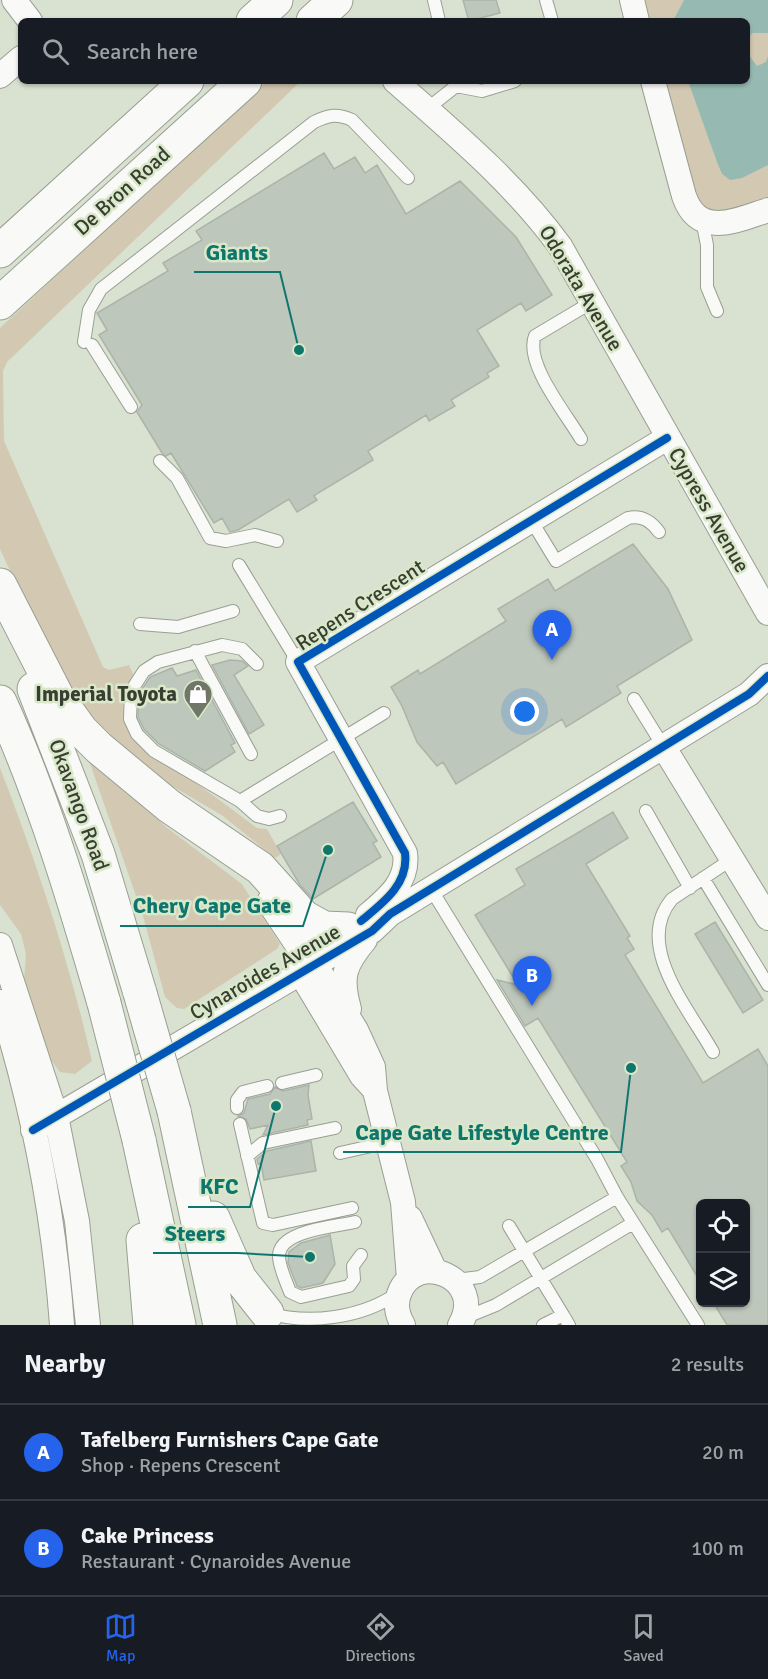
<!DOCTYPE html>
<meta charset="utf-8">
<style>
body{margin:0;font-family:Signika,sans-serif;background:#242831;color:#f1f3f6}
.controls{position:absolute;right:18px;bottom:18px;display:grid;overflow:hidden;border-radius:9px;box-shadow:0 2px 4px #0004}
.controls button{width:54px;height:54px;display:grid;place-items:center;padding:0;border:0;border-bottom:2px solid #363941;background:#171b24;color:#f1f3f6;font:30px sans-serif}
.you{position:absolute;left:525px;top:712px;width:21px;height:21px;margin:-15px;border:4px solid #fff;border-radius:50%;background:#1a73e8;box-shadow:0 0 0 9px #1a73e833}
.badge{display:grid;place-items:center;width:39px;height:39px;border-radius:50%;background:#2563eb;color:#fff;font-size:20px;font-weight:700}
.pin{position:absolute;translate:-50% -50px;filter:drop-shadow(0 2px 3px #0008)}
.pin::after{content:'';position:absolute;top:32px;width:21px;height:18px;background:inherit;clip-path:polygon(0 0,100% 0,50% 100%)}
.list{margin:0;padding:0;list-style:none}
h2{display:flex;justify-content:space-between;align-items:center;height:78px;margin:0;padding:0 24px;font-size:26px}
h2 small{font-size:20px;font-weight:400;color:#9ea1a6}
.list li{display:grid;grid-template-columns:39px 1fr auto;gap:18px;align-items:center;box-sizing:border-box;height:96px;padding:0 24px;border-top:2px solid #363941}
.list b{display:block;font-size:22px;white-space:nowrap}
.list p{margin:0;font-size:20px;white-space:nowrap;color:#9ea1a6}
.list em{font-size:20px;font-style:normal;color:#9ea1a6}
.icon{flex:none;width:33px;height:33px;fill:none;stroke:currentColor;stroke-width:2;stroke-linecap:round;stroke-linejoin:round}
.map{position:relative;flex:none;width:768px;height:1325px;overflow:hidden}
.search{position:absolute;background:#171b24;box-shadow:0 2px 4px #0004;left:18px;right:18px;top:18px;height:66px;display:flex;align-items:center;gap:15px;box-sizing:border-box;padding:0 21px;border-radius:9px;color:#9ea1a6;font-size:22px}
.sheet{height:270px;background:#171b24}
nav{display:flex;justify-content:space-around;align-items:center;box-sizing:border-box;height:84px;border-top:2px solid #363941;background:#171b24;font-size:16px;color:#9ea1a6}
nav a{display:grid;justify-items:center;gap:3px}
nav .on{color:#2563eb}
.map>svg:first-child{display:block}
</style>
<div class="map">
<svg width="768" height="1325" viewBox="0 0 768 1325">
<rect width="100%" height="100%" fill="#d9e1d0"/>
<path fill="#d3c9b2" d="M641,0H768V200L721,214L698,207L662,81H747V21H646Z
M267,81H301L7,362L3,371L4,441L103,667L109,670L129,665L134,676C98,728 161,760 197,784C217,798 237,813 257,828L267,829L281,854L275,858L223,816L140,767L84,713L33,620L0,549V328Z
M86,752L166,827L242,884L280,944L277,949L184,1009L177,1008L165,997L143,916Z
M0,768C37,863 69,961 92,1061L75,1074L60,1072L51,1060L24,981L26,954L21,934L0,905Z"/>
<path fill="#96bab1" d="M684,0H768V33H752L747,40V21H673Z
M747,43L749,55L757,66L766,62L768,56V165L742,178L730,180L722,174L717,162L688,81H747Z"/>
<path fill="#bdc7bc" stroke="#aab4a8" stroke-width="1.5" d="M463,0H496L500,13L469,21Z
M324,153L334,169L355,157L365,173L377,165L406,214L460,181L516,237L552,295L526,311L521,303L477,330L499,366L487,373L489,377L451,400L455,406L429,421L426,415L368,451L373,460L318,493L314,496L317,500L297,512L289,499L238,530L230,532L222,518L214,523L171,453L166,456L162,453L137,412L142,405L99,335L107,330L97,313L168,271L163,263L202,240L196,231Z
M633,544L668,589L692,640L617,686L621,693L566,727L562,719L456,784L443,762L437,766L417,742L402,706L391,687L418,670L420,674L506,621L498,609L548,579L555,591Z
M230,660L242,661L248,666L234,675L264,725L249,734L212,665Z
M172,668L177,676L196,670L235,743L231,745L235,752L205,771L159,744L144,729L138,717L139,694L150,677Z
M353,802L377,841L373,843L381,857L313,899L300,885L277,846Z
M613,812L628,838L586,864L630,936L627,938L634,949L625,955L703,1083L758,1049L768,1066V1325H727L713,1302H746V1203H700V1281L668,1228L662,1232L652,1215L637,1201L631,1182L621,1166L627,1162L538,1018L525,1026L497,980L518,985L475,915L525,885L516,869Z
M715,922L763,1000L743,1013L695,934Z
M309,1085L308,1095L312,1119L307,1120L308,1125L263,1135L268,1125L250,1129L246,1119L238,1116L244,1113L248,1099L270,1094L275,1087L283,1091Z
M311,1141L316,1171L264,1180L261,1163L258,1164L257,1159L267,1151Z
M330,1235L335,1264L323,1283L301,1288L297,1286L288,1263L289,1252L301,1243Z"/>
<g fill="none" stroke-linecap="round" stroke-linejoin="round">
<g stroke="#999f92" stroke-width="14">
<path id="lane" d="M434,0L439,21
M546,0L552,21
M456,86L482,91L515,81
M427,109L456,86
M702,220L707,245V287L717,311
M84,342L89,310L101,289L314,122C329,115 337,113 352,120L408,178
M92,345L131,407
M581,439C567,415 524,363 535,336L592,302
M160,461L177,478L210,538L226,541L255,535L277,541
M531,520L556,561L628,518C642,515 651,521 659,532
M239,565L298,662
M140,624L178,627L233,611
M195,651L251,754
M257,664L242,649L222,645L158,662L144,671L131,691L130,719L137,734L154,751L240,801L257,816L269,819L280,816
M634,699L663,746
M240,801L384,713
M646,811L690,888
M703,878L768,985
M431,889L597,1159L617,1197L698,1325
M713,1052C689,1009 633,945 672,899L732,859
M282,1083L316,1075
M237,1108V1100L243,1092L267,1086
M240,1124L263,1223L273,1225L352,1208
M340,1153L389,1142
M247,1156L263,1143L335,1128
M355,1222C335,1227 279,1230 279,1256C279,1267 286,1281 290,1292L301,1297L349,1286L354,1279L353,1266L361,1255
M509,1226L563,1315
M456,1280L480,1277L617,1197
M268,1313C309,1325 362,1318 398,1293
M464,1318L496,1305L633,1223
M543,1325L563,1315L569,1325"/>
</g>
<g stroke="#999f92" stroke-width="26">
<path id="street" d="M14,0L30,21
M632,0L637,21
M0,76L21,58
M395,81C453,132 514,183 560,246L768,613
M653,81L684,196C699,239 737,220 768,210
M663,746L768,918
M368,915C388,898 409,881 405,853L298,662L667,438
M0,945L56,1116L77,1221L88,1325
M308,953L356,1030L373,1067L375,1091L403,1202L409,1279
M300,959L301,974L362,1076L372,1087
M0,1002C33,1106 54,1216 62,1325
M349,1009C340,977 344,965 365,940
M33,1130L372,931L390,914L749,694L768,676
M410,1218L435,1271
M403,1325C397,1315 395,1305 399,1294C416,1248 487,1279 460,1325"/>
</g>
<g stroke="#999f92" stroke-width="35">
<path id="secondary" d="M253,21L276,0
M313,21L336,0
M0,251L187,81
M0,303L245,81
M0,585L58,698L81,730L99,748L169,806L260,868L304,917L324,928L348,929
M34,689L98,854L140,993
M0,702C44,799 74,900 104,1003
M274,902L308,953
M174,1111L220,1325
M139,1140L179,1325
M213,1218L240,1279L267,1313
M143,1240L150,1325"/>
</g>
<use href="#lane" stroke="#f9faf8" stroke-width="12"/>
<use href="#street" stroke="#f9faf8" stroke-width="24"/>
<use href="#secondary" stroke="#f9faf8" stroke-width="33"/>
<g stroke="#999f92" stroke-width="35" stroke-linecap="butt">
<path id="secondary-bridge" d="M140,993L174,1111
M104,1003L139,1140"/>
</g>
<use href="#secondary-bridge" stroke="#f9faf8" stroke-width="33"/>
<g stroke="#d9e8c9" stroke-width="11">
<path id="cycleway" d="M361,921C383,903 409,884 405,853L298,662L667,438
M33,1130L372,931L390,914L749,694L768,676"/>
</g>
<use href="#cycleway" stroke="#0057b8" stroke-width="8"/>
</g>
<defs>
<g id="shop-pin" transform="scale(1.5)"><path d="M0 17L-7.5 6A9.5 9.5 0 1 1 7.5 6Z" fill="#707769" stroke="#d9e8c9"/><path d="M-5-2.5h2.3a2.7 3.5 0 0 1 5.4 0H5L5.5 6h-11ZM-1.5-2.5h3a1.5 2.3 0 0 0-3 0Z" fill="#fff"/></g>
</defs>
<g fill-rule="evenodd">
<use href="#shop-pin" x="198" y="694"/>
</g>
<g text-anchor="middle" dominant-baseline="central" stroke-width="5" stroke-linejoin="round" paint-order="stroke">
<g font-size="21" fill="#383e31" stroke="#d9e8c9">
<text transform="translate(122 191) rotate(-42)">De Bron Road</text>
<text transform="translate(581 288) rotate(59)">Odorata Avenue</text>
<text transform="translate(709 510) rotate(60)">Cypress Avenue</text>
<text transform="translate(360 605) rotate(-33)">Repens Crescent</text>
<text transform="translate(79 805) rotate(70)">Okavango Road</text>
<text transform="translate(265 972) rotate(-30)">Cynaroides Avenue</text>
</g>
<g font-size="21" font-weight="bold" fill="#383e31" stroke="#d9e8c9" text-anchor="end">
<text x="177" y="694">Imperial Toyota</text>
</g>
</g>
<path fill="none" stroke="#0f766e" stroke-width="2" d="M299 350L280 272H194M328 850L303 926H120M631 1068L621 1152H343M276 1106L250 1207H188M310 1257L238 1253H153"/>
<g fill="#0f766e" stroke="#d9e8c9" stroke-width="2">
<circle cx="299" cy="350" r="6"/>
<circle cx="328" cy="850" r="6"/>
<circle cx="631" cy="1068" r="6"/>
<circle cx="276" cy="1106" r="6"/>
<circle cx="310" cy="1257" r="6"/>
</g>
<g font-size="22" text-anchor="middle" font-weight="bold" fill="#0f766e" stroke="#d9e8c9" stroke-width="5" stroke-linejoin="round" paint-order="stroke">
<text x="237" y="260">Giants</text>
<text x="212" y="913">Chery Cape Gate</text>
<text x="482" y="1140">Cape Gate Lifestyle Centre</text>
<text x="219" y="1194">KFC</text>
<text x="195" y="1241">Steers</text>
</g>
</svg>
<div class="controls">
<button><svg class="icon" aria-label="locate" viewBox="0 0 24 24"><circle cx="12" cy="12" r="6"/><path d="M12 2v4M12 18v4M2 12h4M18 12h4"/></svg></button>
<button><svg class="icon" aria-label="layers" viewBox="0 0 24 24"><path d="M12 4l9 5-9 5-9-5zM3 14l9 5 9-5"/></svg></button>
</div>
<div class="you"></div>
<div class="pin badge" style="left:552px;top:660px">A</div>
<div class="pin badge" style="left:532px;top:1006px">B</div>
<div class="search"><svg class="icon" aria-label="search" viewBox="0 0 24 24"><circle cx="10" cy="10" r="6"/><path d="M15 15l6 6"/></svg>Search here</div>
</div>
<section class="sheet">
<h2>Nearby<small>2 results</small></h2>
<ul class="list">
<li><span class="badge">A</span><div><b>Tafelberg Furnishers Cape Gate</b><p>Shop · Repens Crescent</p></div><em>20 m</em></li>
<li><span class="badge">B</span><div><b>Cake Princess</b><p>Restaurant · Cynaroides Avenue</p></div><em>100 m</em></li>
</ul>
</section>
<nav>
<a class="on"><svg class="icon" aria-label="map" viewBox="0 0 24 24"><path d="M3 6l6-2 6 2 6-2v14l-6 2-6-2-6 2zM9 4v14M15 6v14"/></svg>Map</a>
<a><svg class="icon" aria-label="directions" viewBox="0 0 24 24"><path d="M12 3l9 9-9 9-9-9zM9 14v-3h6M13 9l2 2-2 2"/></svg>Directions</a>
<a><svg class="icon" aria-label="saved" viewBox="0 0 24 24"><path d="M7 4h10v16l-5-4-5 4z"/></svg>Saved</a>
</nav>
